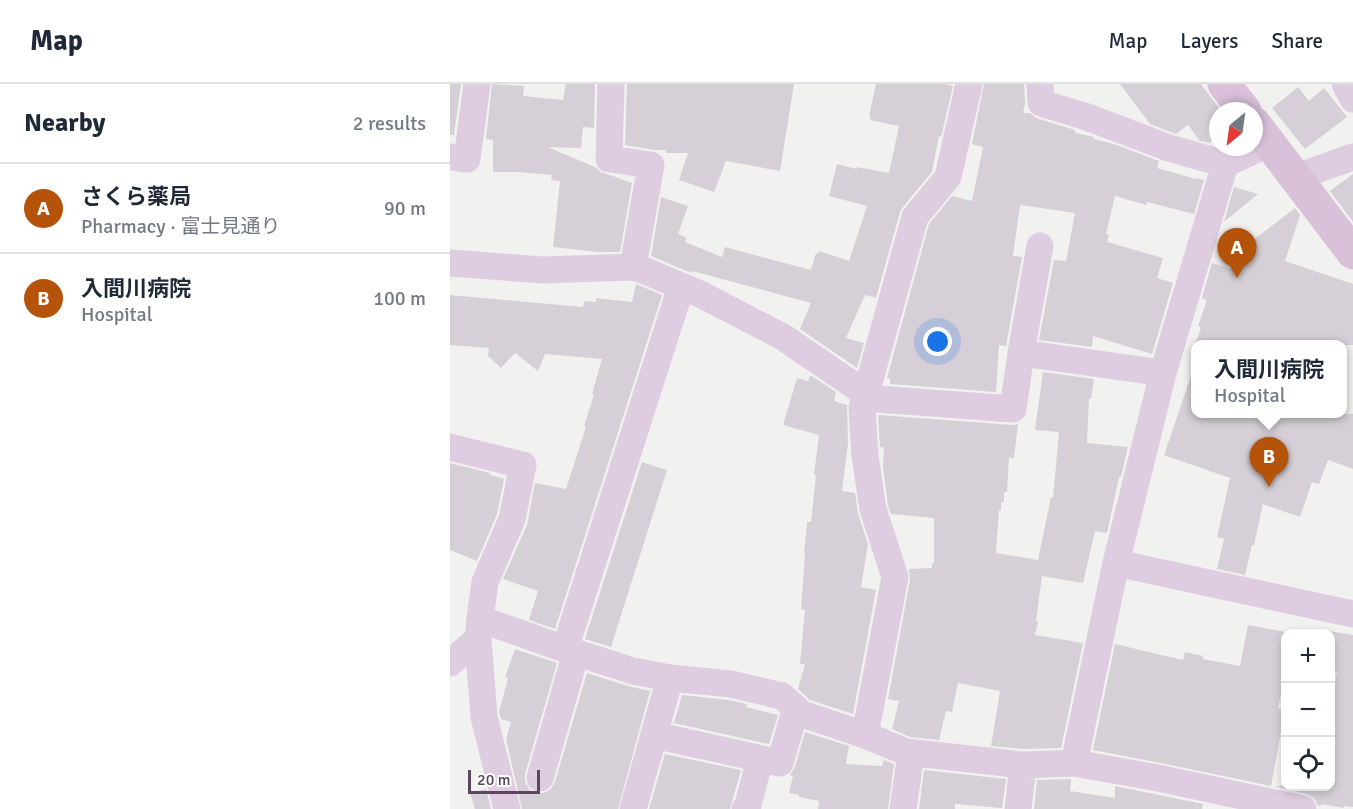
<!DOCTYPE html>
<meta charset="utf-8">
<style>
body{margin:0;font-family:Signika,"Noto Sans JP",sans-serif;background:#f6f6f7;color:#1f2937}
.controls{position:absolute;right:18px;bottom:18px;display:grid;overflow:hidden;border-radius:12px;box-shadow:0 3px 9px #0003}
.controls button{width:54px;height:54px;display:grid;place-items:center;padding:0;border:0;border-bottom:2px solid #e0e1e3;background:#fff;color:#1f2937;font:30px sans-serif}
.compass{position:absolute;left:759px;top:18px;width:54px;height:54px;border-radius:50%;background:#fff;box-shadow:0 3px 9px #0003;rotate:209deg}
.scale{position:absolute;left:18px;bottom:15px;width:72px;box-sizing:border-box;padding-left:6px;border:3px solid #5c475e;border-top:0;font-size:16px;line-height:21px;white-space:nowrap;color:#5c475e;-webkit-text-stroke:4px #fff;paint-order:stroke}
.you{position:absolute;left:488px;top:258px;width:21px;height:21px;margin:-15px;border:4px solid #fff;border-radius:50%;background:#1a73e8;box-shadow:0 0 0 9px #1a73e833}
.badge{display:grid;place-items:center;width:39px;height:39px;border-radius:50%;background:#b45309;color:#fff;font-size:20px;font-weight:700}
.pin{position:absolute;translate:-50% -50px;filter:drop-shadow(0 2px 3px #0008)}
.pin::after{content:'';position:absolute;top:32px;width:21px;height:18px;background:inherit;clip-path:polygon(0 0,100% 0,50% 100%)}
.popup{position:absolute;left:741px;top:256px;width:156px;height:78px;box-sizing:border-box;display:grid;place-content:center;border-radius:12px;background:#fff;filter:drop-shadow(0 2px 4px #0005);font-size:20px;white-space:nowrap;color:#747a83}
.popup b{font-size:22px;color:#1f2937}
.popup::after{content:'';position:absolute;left:50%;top:100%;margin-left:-12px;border:12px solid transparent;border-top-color:#fff}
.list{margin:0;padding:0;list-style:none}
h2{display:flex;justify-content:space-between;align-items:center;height:78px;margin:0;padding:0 24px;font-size:26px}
h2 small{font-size:20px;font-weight:400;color:#747a83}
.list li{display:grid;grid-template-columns:39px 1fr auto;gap:18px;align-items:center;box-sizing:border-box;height:90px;padding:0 24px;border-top:2px solid #e0e1e3}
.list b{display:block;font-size:22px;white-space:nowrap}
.list p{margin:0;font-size:20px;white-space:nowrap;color:#747a83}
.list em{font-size:20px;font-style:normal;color:#747a83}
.icon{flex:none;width:33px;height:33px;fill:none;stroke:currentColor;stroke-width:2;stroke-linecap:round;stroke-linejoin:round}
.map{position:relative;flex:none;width:903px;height:725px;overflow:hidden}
header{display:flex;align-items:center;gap:36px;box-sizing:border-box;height:84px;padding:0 30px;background:#fff;border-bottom:2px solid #e0e1e3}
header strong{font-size:28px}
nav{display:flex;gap:33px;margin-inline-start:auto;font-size:21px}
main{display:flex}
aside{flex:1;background:#fff}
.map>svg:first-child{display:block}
</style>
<header>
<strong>Map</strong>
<nav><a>Map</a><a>Layers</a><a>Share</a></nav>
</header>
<main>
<aside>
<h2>Nearby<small>2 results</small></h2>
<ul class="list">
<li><span class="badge">A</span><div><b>さくら薬局</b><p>Pharmacy · 富士見通り</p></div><em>90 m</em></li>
<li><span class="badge">B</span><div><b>入間川病院</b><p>Hospital</p></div><em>100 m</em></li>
</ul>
</aside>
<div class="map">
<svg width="903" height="725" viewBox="0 0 903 725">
<rect width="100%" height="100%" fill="#f1f2ef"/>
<path fill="#d6cfd7" d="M0,0H11L4,51H0Z
M42,0L74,2L73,12L113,16L116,0H145L144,44L133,43L131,64L98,63L147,84L150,88L163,92L182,99L170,168H147L103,163L110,97L101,96L102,91L69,88H43V56L36,55Z
M177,0H344L330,87L276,77L264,108L229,96L238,69H216V66H204L175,61Z
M426,0H496L503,2L491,53L489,52L482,88L453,123L450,128L426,214L415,211L396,254L414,259L407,284L350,245L361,219L242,187L241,189L201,172L211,113L238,122L228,150L237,154L235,158L272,173L275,163L361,186L366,169L368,170L369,167L399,177L417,122L379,112L387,80L407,85V83L439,89L449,42L420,36L421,33H419Z
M534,0H574L575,20L573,29H580L586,34L625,46V49L644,53V55L667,61L709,77L707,84L746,95V94L754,96L744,130L697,118L696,121L665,112L656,150H659L657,158L713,174L707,194L723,199L702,270L643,252L642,263L589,256L604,176L616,177L625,129L570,121L563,172L572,173L556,262L549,261L546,308L440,300V295L437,294L479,140L502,112L522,117L533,63L522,60Z
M670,0H751L768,23V52L759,59L750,57L738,41L726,50L700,40Z
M848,3L859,17L874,4L897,33L855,65L822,24Z
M903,90V138L880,107Z
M784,103L808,110L774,138Z
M845,124L850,131L835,177L903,200V261H745L751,243L748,242L757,216L752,214L762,179L781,185L785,170Z
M186,200L212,211L105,545L79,536L88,507L53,495L77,441L85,399L116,405L136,343L134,342L144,311L142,310L152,275L95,270L88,287L65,269L51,284L38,272L39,264L0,261V211L133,223L134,217L146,218V214L182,218Z
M593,288L644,295L641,315L639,314L637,359L678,363L671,393H669L657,449L645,447L633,499L592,492L586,537L588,538L585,551L633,559L611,664L574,665L541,662L550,607L508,599L502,628L496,627L489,656L460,653L442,645L449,617L438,615L460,496L459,485L482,484V479H484V434L441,430L438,421L433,383L434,364L430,363L428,331L562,341L568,340L564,374L559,373L557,408H554V418H551V426H549L546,469L588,476L601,413L603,414L609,348L585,346Z
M742,289H746V330H903V385L878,376L869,400L862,398L850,433L813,420L804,461H802L795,491L767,485L774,455L767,453L780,394L714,371Z
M360,291L386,308L384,317L397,321L398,360L392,407L405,409L408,430L418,460L411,503L426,506L403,630L360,616L348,605L355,580H350L355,526L351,525L355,469H354L357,438H361L366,391H364L369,351L333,341L347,294L358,297Z
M192,378L217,386L161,563L135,555Z
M0,379L40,389V391L54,395L47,430L27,477L0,466Z
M798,541L836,548V588L828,624L835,626L821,702L711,679L643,666L665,560L733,576L735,568L753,572V575L790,582Z
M880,547L903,551V723L894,722V724L871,720V722H868L864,714L857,710L823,702H880V621L887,588L880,586Z
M65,565L107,579L75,690V698L79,705L85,709H94L101,705L105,698L137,589L178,602L200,607L168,725H72L56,655L61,638L51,635L49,628L58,594L55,593Z
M232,611L278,616L297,620L296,623L328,631L319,660L224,639Z
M355,648L399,662L396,680L432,682L434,676L444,680L438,725H368L369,717L349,713V711L339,709L343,692L340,691L345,683Z
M215,670L291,686L280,725H199Z
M474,686L556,695L552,724L505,720V725H469Z
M621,695L620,707L665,714V702L753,720L752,725H584L587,696Z
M36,705L41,725H25L20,709Z"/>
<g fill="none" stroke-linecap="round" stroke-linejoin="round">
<path stroke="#decde0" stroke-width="27" d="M161,0L159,75L201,81L183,183
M590,0L591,19L637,33L719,64L775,80
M895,0L903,15
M0,73L17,75L27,0
M846,93L903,73
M0,179L92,186L183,183L193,186L250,210L333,253L415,309
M571,269L590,162
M414,314L563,325L571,269L713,289
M0,363L73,381L62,435L35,498L30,535
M666,479L903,530
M115,565L231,203
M0,579L28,555
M204,651L330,679L346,624
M415,651L445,493L423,425L415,372L412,324L465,133L498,93L519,0
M624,679L666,479L713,289L775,80L820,59
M90,694L126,569
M57,725L34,633L28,555L30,535L115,565L183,587L220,594L281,600L332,612L352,630L415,651L456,668L573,681L624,679L708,694L853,725
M183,725L220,594
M295,725L298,721L310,675
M453,725L461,669
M568,725L573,681"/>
<path stroke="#d8c1d9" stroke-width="33" d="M774,0L795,27
M804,39L903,169"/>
</g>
</svg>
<div class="controls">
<button>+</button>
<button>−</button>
<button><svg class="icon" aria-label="locate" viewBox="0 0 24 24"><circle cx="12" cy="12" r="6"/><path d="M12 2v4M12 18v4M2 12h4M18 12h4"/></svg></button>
</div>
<svg class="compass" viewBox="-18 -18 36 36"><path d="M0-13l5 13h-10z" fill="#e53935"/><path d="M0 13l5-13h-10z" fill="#747a83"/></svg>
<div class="scale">20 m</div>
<div class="you"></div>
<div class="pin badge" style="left:787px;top:194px">A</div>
<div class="pin badge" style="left:819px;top:403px">B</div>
<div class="popup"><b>入間川病院</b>Hospital</div>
</div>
</main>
